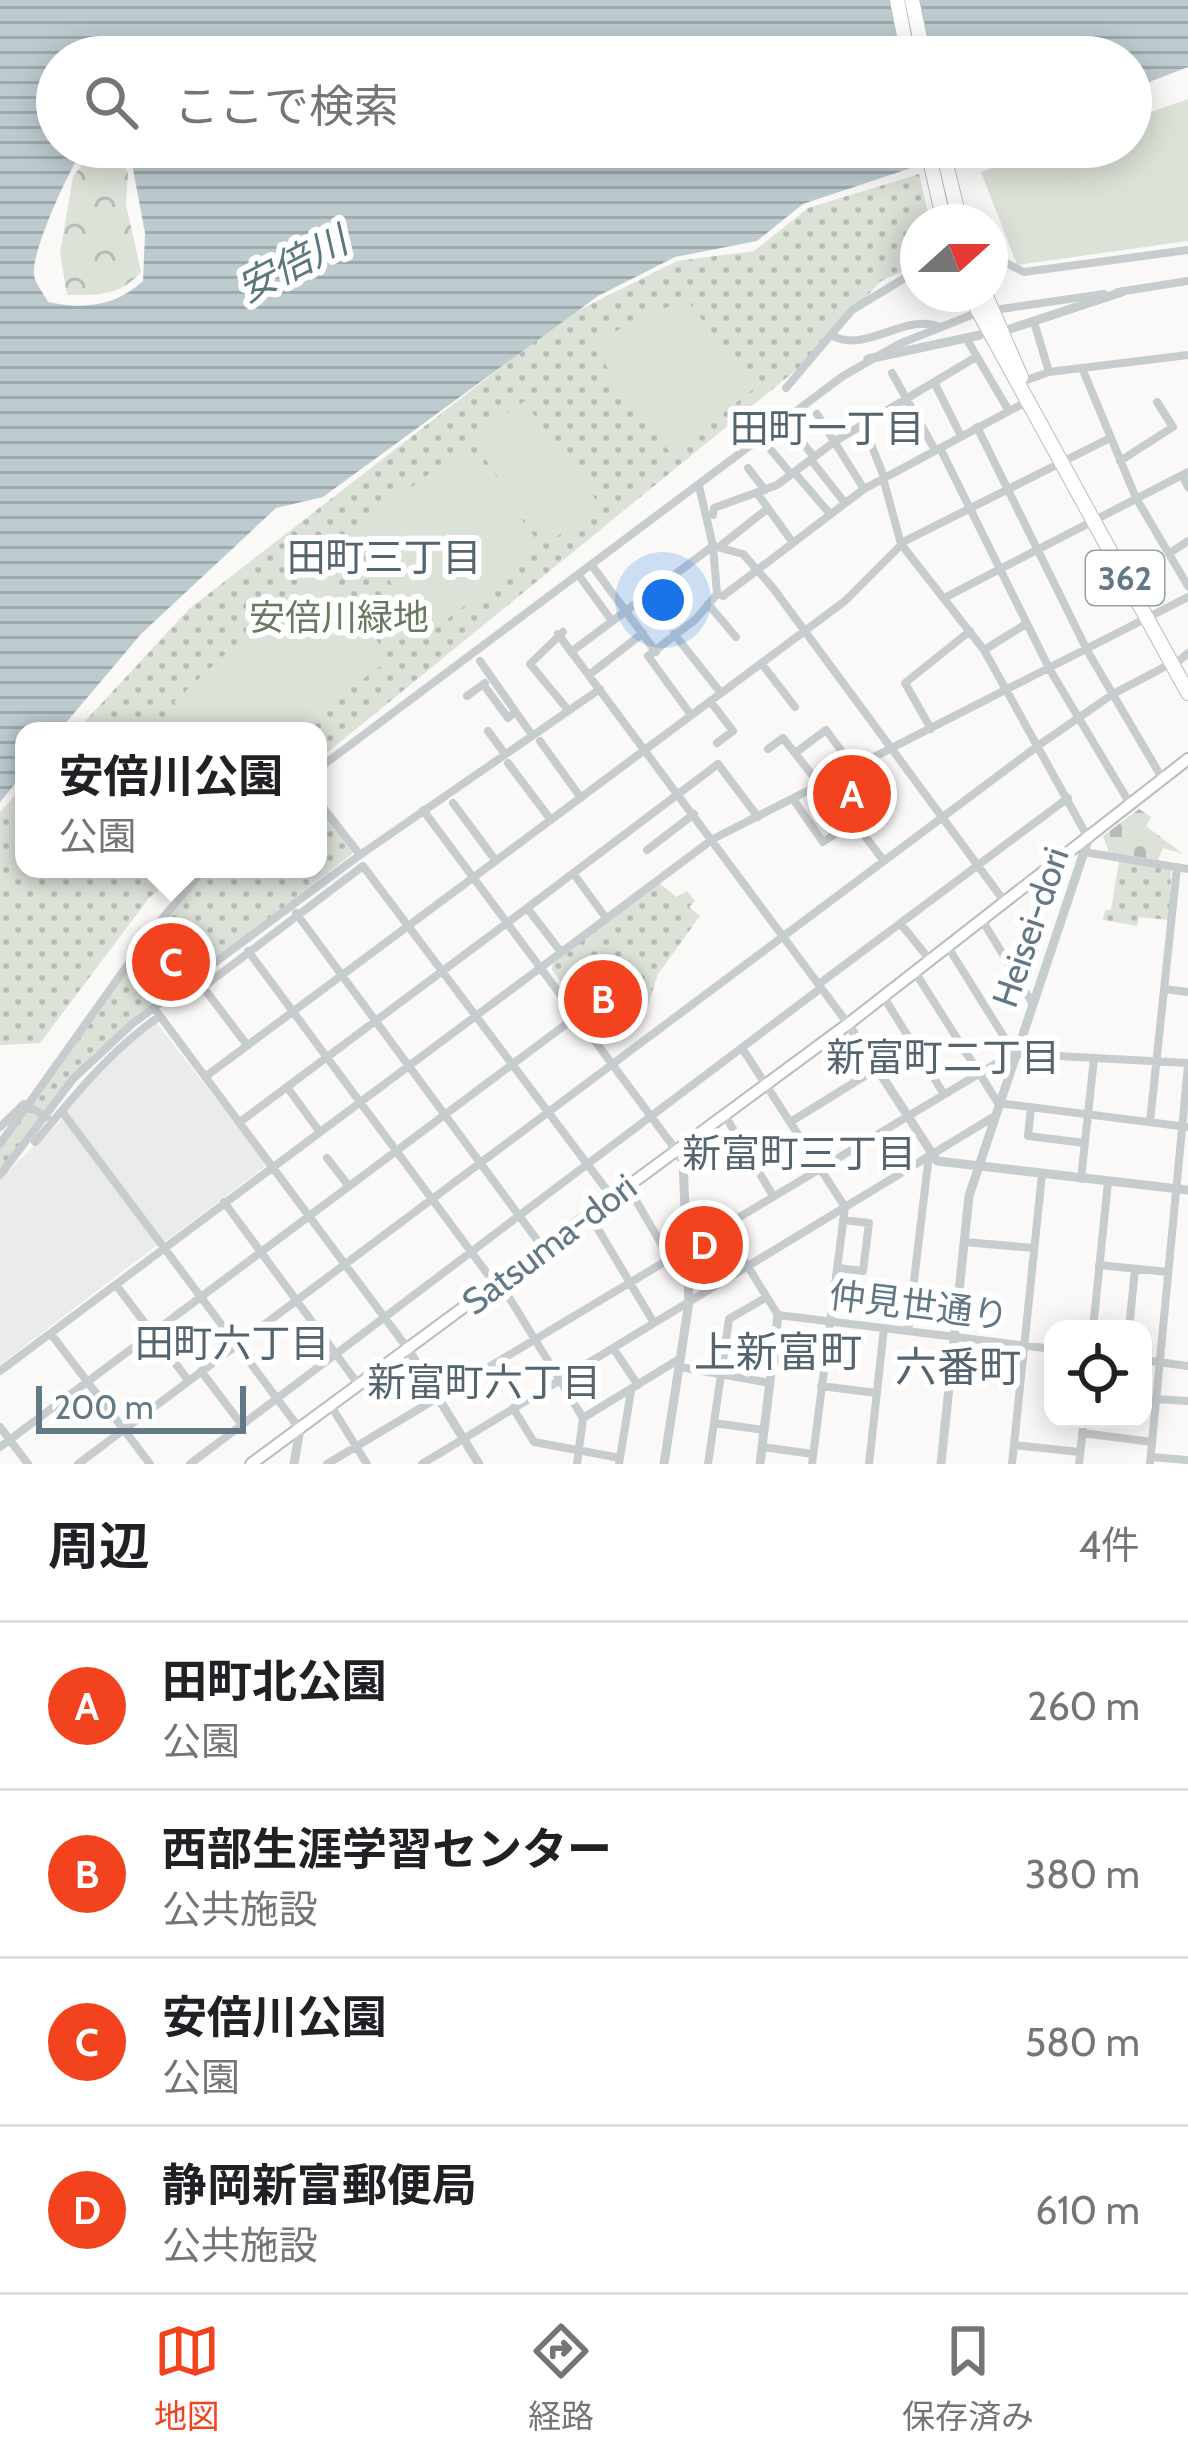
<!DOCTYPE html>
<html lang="ja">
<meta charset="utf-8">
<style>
body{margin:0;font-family:Cabin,"Noto Sans JP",sans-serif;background:#f2f2f2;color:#202124}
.controls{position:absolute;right:36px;bottom:36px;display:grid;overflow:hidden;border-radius:24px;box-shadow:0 6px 30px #0003}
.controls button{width:108px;height:108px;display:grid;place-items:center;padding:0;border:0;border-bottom:3px solid #e0e0e0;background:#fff;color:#202124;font:60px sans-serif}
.compass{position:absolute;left:900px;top:204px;width:108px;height:108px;border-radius:50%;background:#fff;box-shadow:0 6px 30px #0003;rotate:69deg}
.scale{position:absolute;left:36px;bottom:30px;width:210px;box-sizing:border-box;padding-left:12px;border:6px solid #627885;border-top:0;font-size:33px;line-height:42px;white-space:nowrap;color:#627885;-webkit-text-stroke:9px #fff;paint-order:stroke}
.you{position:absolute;left:663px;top:600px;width:42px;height:42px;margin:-30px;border:9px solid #fff;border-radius:50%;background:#1a73e8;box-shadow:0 0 0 18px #1a73e833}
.badge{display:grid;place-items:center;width:78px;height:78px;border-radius:50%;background:#f3421e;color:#fff;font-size:39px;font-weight:700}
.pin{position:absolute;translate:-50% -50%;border:6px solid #fff;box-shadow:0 3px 12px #0006}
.popup{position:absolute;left:15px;top:722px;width:312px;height:156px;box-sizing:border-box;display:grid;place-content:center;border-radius:24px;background:#fff;filter:drop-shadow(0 3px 9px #0005);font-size:39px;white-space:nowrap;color:#757577}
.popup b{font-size:45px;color:#202124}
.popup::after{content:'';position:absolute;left:50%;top:100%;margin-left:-24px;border:24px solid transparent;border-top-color:#fff}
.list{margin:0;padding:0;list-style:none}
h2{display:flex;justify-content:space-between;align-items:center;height:156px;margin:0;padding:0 48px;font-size:51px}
h2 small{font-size:39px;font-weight:400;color:#757577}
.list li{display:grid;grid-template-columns:78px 1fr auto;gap:36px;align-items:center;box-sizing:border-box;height:168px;padding:0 48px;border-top:3px solid #e0e0e0}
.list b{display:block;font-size:45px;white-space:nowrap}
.list p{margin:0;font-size:39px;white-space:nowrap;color:#757577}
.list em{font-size:39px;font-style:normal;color:#757577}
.icon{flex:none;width:66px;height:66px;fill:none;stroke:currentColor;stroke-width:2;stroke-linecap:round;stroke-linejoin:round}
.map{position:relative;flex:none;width:1188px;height:1464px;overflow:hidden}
.search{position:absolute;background:#fff;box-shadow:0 6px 30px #0003;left:36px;right:36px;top:36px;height:132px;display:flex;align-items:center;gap:30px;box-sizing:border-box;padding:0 42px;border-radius:66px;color:#757577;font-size:45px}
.sheet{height:828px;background:#fff}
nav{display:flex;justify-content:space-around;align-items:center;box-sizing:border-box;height:168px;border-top:3px solid #e0e0e0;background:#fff;font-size:33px;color:#757577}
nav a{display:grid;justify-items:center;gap:6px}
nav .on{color:#f3421e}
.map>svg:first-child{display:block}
</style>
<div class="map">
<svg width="1188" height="1464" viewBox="0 0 1188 1464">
<defs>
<pattern id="grass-dots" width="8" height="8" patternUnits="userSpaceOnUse" patternTransform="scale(3)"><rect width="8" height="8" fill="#dce2d8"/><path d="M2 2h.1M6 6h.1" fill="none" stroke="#b6bcb5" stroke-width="1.8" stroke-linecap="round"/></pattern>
<pattern id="forest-crowns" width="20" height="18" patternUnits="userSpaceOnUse" patternTransform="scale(3)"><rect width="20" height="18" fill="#dce2d8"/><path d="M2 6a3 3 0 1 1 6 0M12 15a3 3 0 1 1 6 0" fill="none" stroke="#b6bcb5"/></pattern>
<pattern id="cemetery-stones" width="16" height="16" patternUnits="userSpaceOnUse" patternTransform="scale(3)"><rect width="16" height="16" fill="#dce2d8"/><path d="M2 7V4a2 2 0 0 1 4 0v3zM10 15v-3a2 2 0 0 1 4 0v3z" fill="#b6bcb5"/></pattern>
<pattern id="water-rules" width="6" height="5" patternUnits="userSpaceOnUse" patternTransform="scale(3)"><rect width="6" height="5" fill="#bdcbcf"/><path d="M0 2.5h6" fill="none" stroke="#9daaae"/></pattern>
</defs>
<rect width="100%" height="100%" fill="#faf9f7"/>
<path fill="#eaebea" d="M155,1021L267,1165L163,1243L66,1112L84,1085Z
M64,1118L157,1245L0,1365V1179Z"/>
<path fill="url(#grass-dots)" d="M919,174L930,222H918V265L881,281L801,366L318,760V731H76L189,609L567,316L677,261L754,251L808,208Z
M858,771L880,800L849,823L824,788Z
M24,786V869H184L149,898L40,1043L0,1045V812Z
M318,804L354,850L351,855L94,1053L0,1169V1149L149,940L209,869H318Z
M1119,861L1171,869L1169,920L1139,917L1137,926L1103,920L1105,910H1111Z
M659,883L677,897L687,891L695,901L689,907L700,916L658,974L646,1010L614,973L576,1002L552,970L553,963Z"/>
<path fill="url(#forest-crowns)" d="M97,147L119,154L128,173L126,204L141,272C120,296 98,295 67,295L60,253L73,176Z"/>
<path fill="url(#cemetery-stones)" d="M1139,809L1151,817L1146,826L1183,854L1163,848L1158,860L1109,852L1103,836Z"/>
<path fill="#dce2d8" d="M1188,99V241L1017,265L981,172L1052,147H1131V119Z
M687,300L755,388L671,454L593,348L632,320Z
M524,401L600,505L547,544L471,440Z
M466,445L542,547L428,634L354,532Z
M322,563L390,659L294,731H195L174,702Z"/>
<path fill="url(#water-rules)" d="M0,0H1188V67L1131,89V57H57V147H85C71,164 30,254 34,275C35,283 44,294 48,302C84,310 116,306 143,281L145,233L130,153L120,147H974L803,204L757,241L675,257L598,296L323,497L276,508L141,634L59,731H24V773L0,802Z"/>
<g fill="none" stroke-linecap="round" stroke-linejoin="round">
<g stroke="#b6bec2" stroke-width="14">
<path id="secondary" d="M251,1464L848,1024L1188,759"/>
</g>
<g stroke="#b9bec1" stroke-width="16">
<path id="trunk" d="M897,0L908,57
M912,0L924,57
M927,147L944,222
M942,147L960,222
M969,294L1188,693
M985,294L1021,377"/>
</g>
<path stroke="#c7cccf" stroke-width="8" d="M990,255L1024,272L1188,250
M1118,292L1188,281
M1001,309L1104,294
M1034,322L1049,372
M831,335C866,355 904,312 940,327
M966,338L1009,411
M1082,368L1136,498L1188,586
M892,373L935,450
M1024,381L1049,372L1188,355
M934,382L961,436
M786,388L852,310L918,270
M817,414L864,489
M863,424L884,477
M977,427L1088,652L1162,778
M794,432L814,457
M940,448L1050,670L1129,802
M771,450L791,474
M811,460L845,503
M1120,461L1173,427L1157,402
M748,468L765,490
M794,472L830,514
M1182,475L1188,487
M883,478L901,544L984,650L1086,834
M699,486L713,546L743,554L773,588L1004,901
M757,493L793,543
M713,515L714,508L777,485L834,442L976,357
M719,547L767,509
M1170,553L1188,541
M593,567L656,652
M580,577L612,621
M717,594L723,596L864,489L1026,402
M944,598L1188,472
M708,604L736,637
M563,632L530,664L568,710
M558,634L848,1024
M674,634L721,693
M984,650L1026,624
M571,652L713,546L717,594L696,619L648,656L691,715
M480,661L532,735
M761,663L795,707
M1173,666L1188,653
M589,675L643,633
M483,684L508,718L515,712
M467,696L485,683
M710,701L733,731L717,743
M931,729L905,683L970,631
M488,731L505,754
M540,741L581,798
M768,749L783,738L820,785
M795,753L826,730L854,768
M508,763L551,820
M318,769L843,376L899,344L969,316
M793,799L823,842L854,822L884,861
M318,801L360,855
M453,803L496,861
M423,810L676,1150
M647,850L694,814
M1084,852L1188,869
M573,873L606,918
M296,913L543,1248
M982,920L1033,1004
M900,923L929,959
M948,947L1009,1045L1021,1054L1188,1063
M248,951L495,1284
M561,952L527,908L718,764L758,817
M915,972L998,1103L1188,1127
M819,984L1068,798
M1165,989L1188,992
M883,996L942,1091
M154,1008L408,1349
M247,1045L203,987L363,866L612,1197
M742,1048L845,1207L812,1464
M205,1077L845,601L905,541L1110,438
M287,1087L319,1131
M1031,1107L1028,1136L1085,1143
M63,1113L299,1428
M724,1114L772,1194
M792,1121L876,1069
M240,1122L527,908
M1150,1122L1177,867
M0,1127L24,1104L47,1117
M35,1142C74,1097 109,1051 160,1016
M0,1144L151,932L204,869
M327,1158L348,1185
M0,1175L73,1079L132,1024L360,855L600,689
M1081,1179L1094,1058
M628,1187L669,1257
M224,1202L358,1384
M589,1214L654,1323
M722,1225L778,1315L1053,1349
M964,1242L1034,1248
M1099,1265L1168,1272
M837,1268L863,1271L869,1223L843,1220
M499,1281L583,1418L577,1464
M116,1285L188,1380
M1093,1327L1113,1329
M1093,1329L1108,1182
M1129,1329L1135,1269
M908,1331L929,1155
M51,1334L150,1464
M613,1348L638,1385
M773,1359L823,1365
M1143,1360L1188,1366
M680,1367L770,1383
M0,1371L713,839L1188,597
M201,1371L242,1425
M821,1386L877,1393
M1156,1399L1188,1401
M331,1406L367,1464
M513,1408L534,1442L620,1458
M583,1418L681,1358
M714,1423L764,1430
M0,1427L28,1464
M1082,1433L1152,1442
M1014,1445L1080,1452
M0,1447L577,1016
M762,1447L813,1454
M1151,1457L1188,1460
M78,1464L1039,745L1113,694L1170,664
M190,1464L821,988
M327,1464L1017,1051
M422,1464L995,1116
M619,1464L631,1391
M708,1464L729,1319L767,1297
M869,1464L884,1328
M1012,1464L1042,1174
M1079,1464L1084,1419
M1150,1464L1188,1066"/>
<path stroke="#c7cccf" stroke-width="9" d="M1010,329L1122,292
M868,359L980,335
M848,1024L937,1161L1188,1190
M408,1349L479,1464
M294,1464L300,1429
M664,1464L689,1302L683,1162L676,1150
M760,1464L778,1315
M941,1464L969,1196L1089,837"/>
<use href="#secondary" stroke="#fff" stroke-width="10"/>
<use href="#trunk" stroke="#fff" stroke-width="14"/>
</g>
<g text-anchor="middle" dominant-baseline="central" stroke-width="12" stroke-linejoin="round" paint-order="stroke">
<rect fill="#fff" stroke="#91a0aa" stroke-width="3" x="1086" y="551" width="78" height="54" rx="9"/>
<g font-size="33" font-weight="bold" fill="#627885">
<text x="1125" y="578">362</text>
</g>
<g font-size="36" fill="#687b61" stroke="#fff">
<text x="339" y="617">安倍川緑地</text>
</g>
<g font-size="36" fill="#627885" stroke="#fff">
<text transform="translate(1030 927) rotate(-71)">Heisei-dori</text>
<text transform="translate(549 1244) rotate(-37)">Satsuma-dori</text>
<text transform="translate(919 1305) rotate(7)">仲見世通り</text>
</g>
<g font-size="39" font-style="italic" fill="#5d777e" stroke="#fff">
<text transform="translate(292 264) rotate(-27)">安倍川</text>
</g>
<g font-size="39" fill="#54656f" stroke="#fff">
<text x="827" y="428">田町一丁目</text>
<text x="384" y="557">田町三丁目</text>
<text x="943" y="1057">新富町二丁目</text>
<text x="799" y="1153">新富町三丁目</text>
<text x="232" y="1343">田町六丁目</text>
<text x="484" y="1382">新富町六丁目</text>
</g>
<g font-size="42" fill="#54656f" stroke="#fff">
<text x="778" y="1352">上新富町</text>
<text x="958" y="1367">六番町</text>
</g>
</g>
</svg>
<div class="controls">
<button><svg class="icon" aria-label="locate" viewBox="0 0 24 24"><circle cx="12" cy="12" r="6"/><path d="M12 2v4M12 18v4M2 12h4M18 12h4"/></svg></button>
</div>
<svg class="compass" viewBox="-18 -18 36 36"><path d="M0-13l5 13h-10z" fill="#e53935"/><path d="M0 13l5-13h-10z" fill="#757577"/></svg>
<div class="scale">200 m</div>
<div class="you"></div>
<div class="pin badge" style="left:852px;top:794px">A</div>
<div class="pin badge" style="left:603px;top:999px">B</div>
<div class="pin badge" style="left:171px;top:962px">C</div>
<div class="popup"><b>安倍川公園</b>公園</div>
<div class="pin badge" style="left:704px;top:1245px">D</div>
<div class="search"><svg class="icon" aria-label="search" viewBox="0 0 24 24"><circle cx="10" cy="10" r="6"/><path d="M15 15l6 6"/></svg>ここで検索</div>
</div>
<section class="sheet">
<h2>周辺<small>4件</small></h2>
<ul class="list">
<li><span class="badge">A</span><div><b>田町北公園</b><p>公園</p></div><em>260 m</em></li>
<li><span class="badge">B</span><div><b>西部生涯学習センター</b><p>公共施設</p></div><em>380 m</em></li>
<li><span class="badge">C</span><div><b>安倍川公園</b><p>公園</p></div><em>580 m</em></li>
<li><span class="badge">D</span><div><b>静岡新富郵便局</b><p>公共施設</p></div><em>610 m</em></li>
</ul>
</section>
<nav>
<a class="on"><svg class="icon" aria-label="map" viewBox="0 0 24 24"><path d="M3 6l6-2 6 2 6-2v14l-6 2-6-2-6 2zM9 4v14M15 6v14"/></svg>地図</a>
<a><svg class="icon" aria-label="directions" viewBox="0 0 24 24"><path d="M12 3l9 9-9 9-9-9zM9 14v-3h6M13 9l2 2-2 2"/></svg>経路</a>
<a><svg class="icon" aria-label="saved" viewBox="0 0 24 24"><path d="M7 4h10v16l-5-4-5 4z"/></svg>保存済み</a>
</nav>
